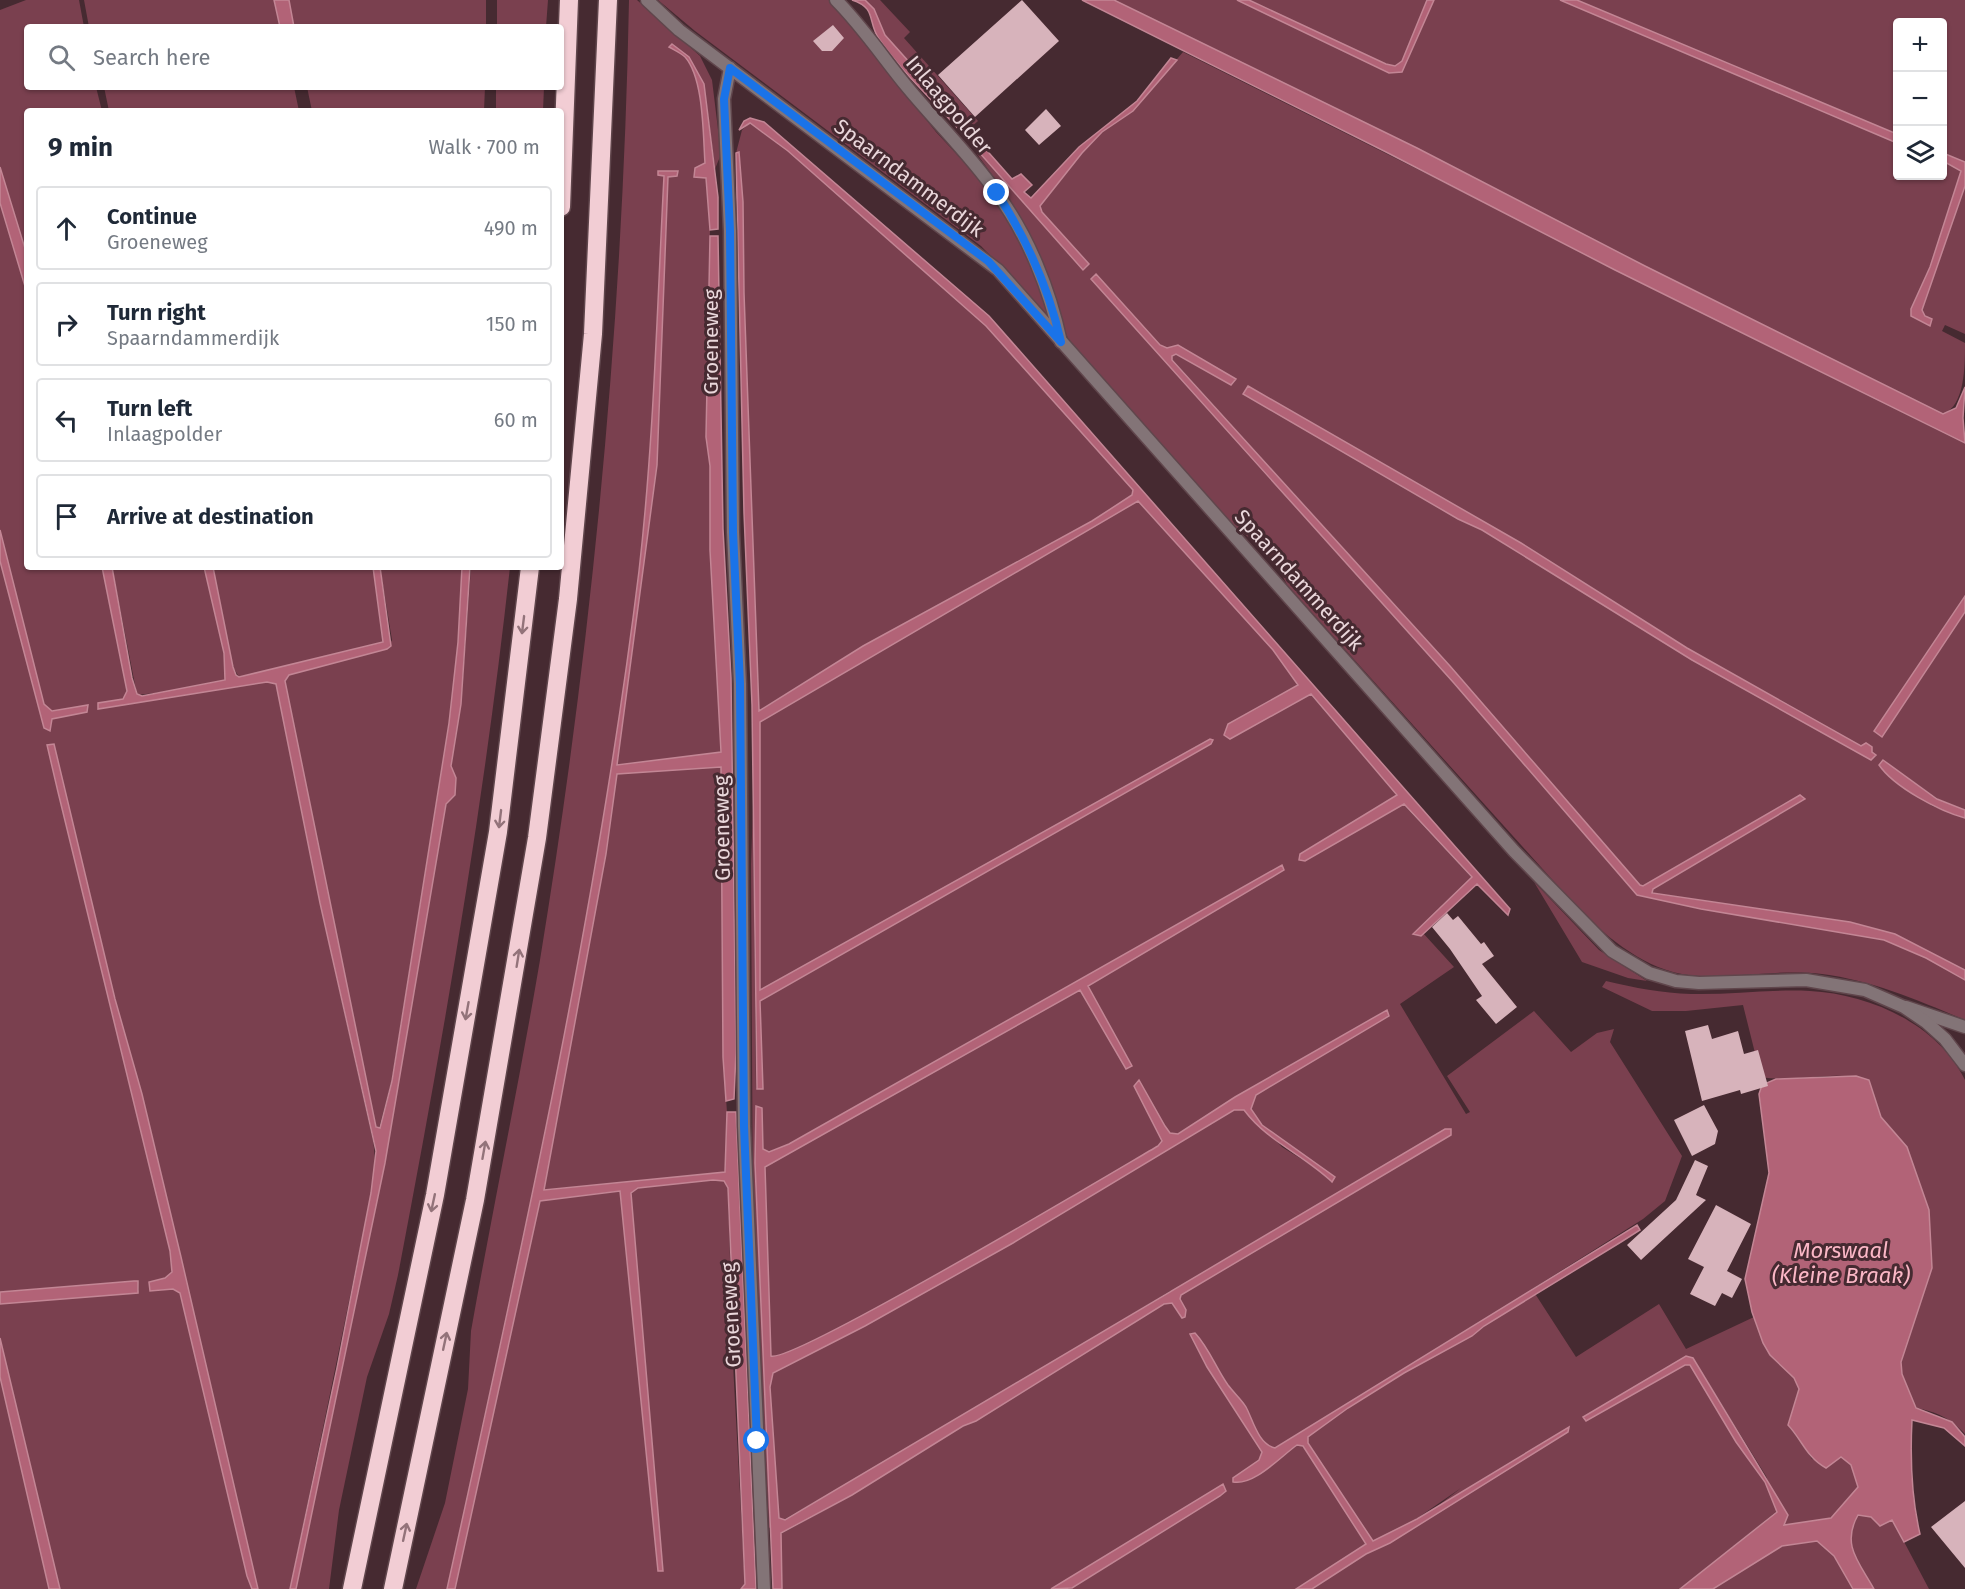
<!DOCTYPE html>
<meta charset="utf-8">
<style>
body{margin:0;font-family:"Fira Sans",sans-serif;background:#f6f6f7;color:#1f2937}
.controls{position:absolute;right:18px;top:18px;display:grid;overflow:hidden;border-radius:6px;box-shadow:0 2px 4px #0004}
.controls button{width:54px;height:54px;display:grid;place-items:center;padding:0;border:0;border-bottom:2px solid #e0e1e3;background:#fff;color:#1f2937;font:30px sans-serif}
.stop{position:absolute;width:18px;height:18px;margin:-14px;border:4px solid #1a73e8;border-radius:50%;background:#fff}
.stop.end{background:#1a73e8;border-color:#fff;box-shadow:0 2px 6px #0008}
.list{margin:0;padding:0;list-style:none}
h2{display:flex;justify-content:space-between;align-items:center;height:78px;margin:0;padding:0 24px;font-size:26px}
h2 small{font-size:20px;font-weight:400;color:#747a83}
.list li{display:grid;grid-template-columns:39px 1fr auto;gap:18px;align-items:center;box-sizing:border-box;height:84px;margin:0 12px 12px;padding:0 12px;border:2px solid #e0e1e3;border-radius:6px}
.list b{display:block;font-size:22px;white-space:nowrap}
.list p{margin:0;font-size:20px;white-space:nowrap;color:#747a83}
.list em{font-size:20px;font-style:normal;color:#747a83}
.icon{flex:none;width:33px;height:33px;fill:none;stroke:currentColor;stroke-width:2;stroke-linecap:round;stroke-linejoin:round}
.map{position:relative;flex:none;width:1965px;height:1589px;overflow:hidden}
.search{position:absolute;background:#fff;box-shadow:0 2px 4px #0004;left:24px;top:24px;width:540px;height:66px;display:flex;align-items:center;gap:15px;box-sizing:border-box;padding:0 21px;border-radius:6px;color:#747a83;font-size:22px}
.panel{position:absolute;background:#fff;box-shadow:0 2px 4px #0004;left:24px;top:108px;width:540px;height:462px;border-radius:6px}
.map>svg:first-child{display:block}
</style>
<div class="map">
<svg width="1965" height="1589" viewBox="0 0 1965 1589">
<rect width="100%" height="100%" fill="#462a31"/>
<path fill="#7a404f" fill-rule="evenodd" d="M26,0H79L84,27H27V87H96L102,111H27V255L0,167V10Z
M84,0H274L280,27H89Z
M289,0H486V27H294Z
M497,0H548L546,27H497Z
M629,0H637L700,56L712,80L721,154L715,169L704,84L689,57L670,47C675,50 682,53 685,58C705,79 703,135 705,163L694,176L706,178L710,230L706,437L710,466V550L722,742L721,752L617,766L657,465L668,176H677L658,175L664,176C657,308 654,440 639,571C598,914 521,1252 447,1589H416L445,1503L468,1389L471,1331C493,1207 519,1084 540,960C592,643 623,321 629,0Z
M658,0H830L936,132L989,189L1026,252L1049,316L981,246L695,31Z
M865,0H880L910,32L904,38L978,121L969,129L885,35L874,9Z
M1114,0H1237L1402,71L1434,0H1560L1897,143L1898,176H1942L1943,161L1961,171L1959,178L1930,267L1911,309L1924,316L1922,310L1965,186V334L1945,325L1942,331L1965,343C1965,366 1965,406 1943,414L1645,266L1417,148Z
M1249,0H1427L1402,61L1395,66L1386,64Z
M1577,0H1965V162L1943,153L1942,22H1898L1897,134Z
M1183,52L1965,443V596L1874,731L1882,736L1965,612V810L1938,799L1883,760L1882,770L1932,806L1965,818V970L1895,934L1850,922L1652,893L1653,889L1804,800L1800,795L1643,886L1640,885L1450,666L1172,359V356L1176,354L1231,385L1235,379L1207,363L1160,345L1096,274L1091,279L1453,682L1637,895L1884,940L1926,958L1965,980V1020C1920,1001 1871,980 1822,974C1781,969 1740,978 1699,976C1652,974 1617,945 1584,915L1287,585C1279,566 1255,538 1237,530L1068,339L1042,265L1020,221L1001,187L977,154L978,151L1083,270L1089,264L1041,212L1040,206L1082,153L1102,132L1133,111ZM1248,386L1521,543L1687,648L1861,747L1866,743L1872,747V752L1876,756L1871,760L1692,660L1482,530L1458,519L1244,394Z
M104,87H294L299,111H109Z
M307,87H485L484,111H312Z
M496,87H544L543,111H496Z
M749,123L788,151L986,326L1134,490L1132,495L1092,521L863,646L759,711L744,293L743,202L736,153L742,130Z
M0,203L27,293V567H102L127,691L123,699L98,703V709L267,682L276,684L320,903L373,1141C380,1181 364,1228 356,1267C334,1375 312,1481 290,1589H258L154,1143L115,999L54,744L48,746L58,792L170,1251L172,1272L165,1278L149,1282L153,1291L173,1289L180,1292L252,1589H60L0,1338V1304L135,1293L139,1290L138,1282L134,1281L0,1292V561L44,728L50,731L52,719L65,715L48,709L44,704L0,530Z
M1138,500L1273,650L1298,685L1228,724L1230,738L1310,694L1397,795L1300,854L1299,860L1401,802L1472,878L1414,934L1421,936L1423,933L1454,967L1400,1004L1466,1114L1470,1112L1447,1076L1534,1011L1571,1052L1597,1033L1614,1029L1610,1042L1682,1156L1665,1201L1643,1219L1532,1289L1576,1357L1659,1304L1686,1349L1754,1317L1770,1355L1794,1378L1799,1389L1788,1425L1812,1459L1830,1464L1841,1456L1851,1465L1858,1487L1831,1518L1784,1525L1766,1476L1693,1358L1686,1356L1685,1365H1690L1736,1442L1765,1482L1777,1511L1680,1589H1312L1366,1554L1390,1543L1461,1488L1374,1548L1298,1434L1267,1454L1191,1334L1207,1367L1261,1449L1262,1457L1251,1479L1297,1445L1303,1446L1366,1544L1296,1589H1071L1220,1496L1226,1491L1223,1485L1052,1589H780L781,1534L852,1495L963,1426L976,1421L1164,1304L1172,1303L1176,1308L1170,1291L941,1430L769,1528L753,1226L751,864L753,806L756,1088L762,1089L760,1001L1211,744L1210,739L759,991L760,722ZM1282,865L1284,870L1088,986L1132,1066L1126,1069L1080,990L782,1156L755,1163L756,1106L763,1149L768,1153L789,1144ZM1389,1015L1256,1095L1251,1109L1262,1125L1335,1177L1331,1182L1319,1170L1282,1147L1235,1097Z
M112,567H204L224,653L225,680L190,689L137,695Z
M213,567H373L383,642L239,677L233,667Z
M380,567H462L458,642L449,723L392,1079L379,1128L376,1127L285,681L289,675L387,649L392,640Z
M471,567H510C484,805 443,1040 398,1275L389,1314L367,1377L339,1510L329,1589H296L385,1163L446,803L455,795L456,778L451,766L461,704Z
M721,766L723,1057L727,1112L725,1172L544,1190L606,854L614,779L617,774Z
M1534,882L1599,950L1647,981L1628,978L1582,962Z
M1606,981C1635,988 1662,993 1691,994C1731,995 1770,989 1810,991C1869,994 1938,1024 1965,1080V1434C1950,1418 1937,1412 1916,1408L1902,1374L1901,1362L1912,1323L1929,1237V1210L1892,1131L1881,1117L1869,1080C1834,1069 1797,1083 1761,1077L1743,1005L1686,1011H1652L1602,987Z
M713,1180L724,1181L728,1188L733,1364L745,1585L741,1589H455L540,1201L621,1191L663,1571L631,1193L638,1188Z
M0,1377L49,1589H0Z
M1857,1515L1892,1519L1929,1589H1874C1859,1562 1841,1545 1857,1515Z
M1818,1541L1834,1556L1853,1589H1713L1782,1546Z"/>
<path fill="#b26377" stroke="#c38695" stroke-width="1.5" d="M274,0H289L294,27H280Z
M852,0H865L874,9L885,35L969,129L965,133H962C935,102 902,73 879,39C867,21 877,8 852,0Z
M1082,0H1114L1417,148L1645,266L1943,414L1956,408L1965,387L1963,418L1965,443L1615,270L1386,152Z
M1237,0H1249L1386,64L1395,66L1402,61L1427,0H1434L1402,72L1389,73Z
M1560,0H1577L1897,134V143Z
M672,44L689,57L704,84L718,197V229L710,230L706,178L694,177L695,168L705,163C703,136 704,78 685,57C681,53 674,50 669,47Z
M1171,58L1177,60L1133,111L1102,132L1082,153L1040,206L1042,212L1089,264L1083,270L978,151L982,145L1012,179L1021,174L1032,185L1024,192L1031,198L1079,147L1137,101Z
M750,118L764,122L989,316L1510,909L1508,915L1477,884L1421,936L1413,934L1472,877L1404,804L1305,861L1299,860L1300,854L1397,795L1311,694L1230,739L1224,735L1228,724L1298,685L1273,650L1138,501L760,722V990L1210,739L1213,740L1211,744L760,1001L763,1089H757L752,705L744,513L736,153L739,152L743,202L744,293L759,711L863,646L1092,521L1132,495L1133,490L986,326L788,151L750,123L739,130L744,121Z
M1943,153L1965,162V186L1922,310L1925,316L1932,319L1930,326L1911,316V309L1930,267L1961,171L1943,161Z
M0,167L27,255V293L0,203Z
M658,171H678L677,176L668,177L657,465L617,765L721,752L710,550V466L706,437L710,236H718L723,529L731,678L736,1051L734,1099L726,1101L723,1057L721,767L617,774L606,854L544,1190L725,1172L727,1112H736L756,1589H741L745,1584L728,1188L724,1181L713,1180L638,1188L631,1193L663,1571H658L620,1191L540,1201L455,1589H447C521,1252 597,914 639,571C654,440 657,308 664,176L658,175Z
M1096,274L1160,345L1167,348L1178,345L1236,379L1231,385L1176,354L1172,356V360L1450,666L1640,885L1643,886L1800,795L1805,799L1653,889L1652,893L1850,922L1895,934L1965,970V980L1926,958L1884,940L1701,909L1637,895L1453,682L1091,279Z
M1248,386L1521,543L1687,648L1861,746L1866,743L1872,747V752L1876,755L1871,760L1692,660L1482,530L1458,519L1243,394Z
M0,530L44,704L52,711L88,705L87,712L52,719L50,731L44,728L0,561Z
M102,567H112L132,678L137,694L142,696L225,680L224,653L204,567H213L233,667L236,675L239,677L383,642L373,567H380L391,646L387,649L289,675L285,681L376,1127L380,1128L392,1081L449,723L458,642L462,567H470L461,704L451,766L456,778L455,795L446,804L385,1163L296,1589H290L337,1368L371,1193L376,1151L320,903L276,684L267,682L98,709V703L123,699L127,691Z
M1965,596V612L1882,737L1874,731Z
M54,744L115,999L142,1094L181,1257L258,1589H252L247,1576L180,1293L173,1289L150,1291L149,1282L165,1278L172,1272L170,1251L58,792L47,745Z
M1883,760L1937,799L1965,810V818C1939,811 1894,787 1879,765Z
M1282,865L1284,870L1088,986L1132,1066L1126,1069L1080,990L765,1167L771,1356C792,1364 1115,1171 1158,1146L1162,1141L1134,1086L1139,1080L1165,1126L1170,1133L1178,1134L1235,1097L1387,1010L1389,1016L1256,1095L1251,1109L1262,1125L1335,1177L1332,1182C1304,1155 1268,1142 1244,1110H1234L1013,1243L865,1326L773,1373L770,1387L779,1518L785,1520L1445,1129H1451V1135L1181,1295L1180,1299L1186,1310L1185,1317L1182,1318L1172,1303L1164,1304L976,1421L963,1426L852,1495L781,1533L782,1589H773L755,1163L756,1106L762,1108L763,1149L769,1152L789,1144Z
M1856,1076L1869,1080L1881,1117L1907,1147L1929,1210L1932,1268L1901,1362L1902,1374L1916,1408L1952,1422L1965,1437V1446L1944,1428L1912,1420C1910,1459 1911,1496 1920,1534L1904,1542L1892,1520L1880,1526L1871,1517L1858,1515C1841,1545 1859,1562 1874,1589H1853L1834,1556L1817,1541L1782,1546L1713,1589H1680L1777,1512L1765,1482L1736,1442L1690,1365H1685L1586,1421L1583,1417L1686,1356L1693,1358L1788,1515L1784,1525L1831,1518L1858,1487L1851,1465L1841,1457L1826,1468C1807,1458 1802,1440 1788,1425L1799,1389L1794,1378L1770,1355L1763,1343L1752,1312L1745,1279L1769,1173L1759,1094L1762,1085L1776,1079Z
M1637,1225L1640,1230L1621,1242L1484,1326L1472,1336L1404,1373L1348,1408L1308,1437V1443L1373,1541L1417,1519L1569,1427L1568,1432L1390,1543L1366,1554L1312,1589H1296L1366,1544L1303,1446L1297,1445C1280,1457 1254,1486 1233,1482V1478L1259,1460L1262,1452L1207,1367L1190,1334L1195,1333C1209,1348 1216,1368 1228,1385C1234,1393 1242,1400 1246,1407C1253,1420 1258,1444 1275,1448Z
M134,1281H138V1293L0,1304V1292Z
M0,1338L60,1589H49L0,1377Z
M1223,1484L1226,1491L1220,1496L1072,1588L1051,1589Z"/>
<path fill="#d7b3bb" d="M1022,0L1059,41L975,117L938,75Z
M833,25L844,38L832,51H822L813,41Z
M1046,109L1061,126L1039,145L1025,130Z
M1447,913L1453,920L1458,916L1481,944L1484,942L1494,956L1482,964L1517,1007L1496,1024L1476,1000L1482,996L1450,949L1432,927Z
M1708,1025L1712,1039L1738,1031L1744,1054L1758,1050L1768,1086L1741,1094L1740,1090L1702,1101L1685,1031Z
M1704,1105L1718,1131L1715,1144L1692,1156L1674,1120Z
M1695,1160L1708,1166L1696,1195L1706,1200L1641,1260L1627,1245L1676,1200Z
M1716,1205L1751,1224L1727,1271L1742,1279L1732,1298L1722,1293L1715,1306L1690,1294L1704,1267L1688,1259Z
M1965,1501V1568L1931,1527Z"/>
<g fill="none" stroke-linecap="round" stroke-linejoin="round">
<g stroke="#60464c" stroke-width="15">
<path id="minor" d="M836,0C863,27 884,59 908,88C937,123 970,155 996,192C1028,235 1050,290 1061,342
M730,68L724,99L730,231L733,532L740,684L744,1126L764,1589
M1906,1007L1965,1027"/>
</g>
<g stroke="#60464c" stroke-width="15">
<path id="tertiary" d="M647,0L679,30L998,270L1514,851L1612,951L1649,973L1676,981L1699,983L1806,980L1865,990L1904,1007L1926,1022L1945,1039L1965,1065"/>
</g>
<g stroke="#60464c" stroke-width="21">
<path id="motorway" d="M561,207L569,0
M352,1589L435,1195L498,832L530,567
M393,1589L475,1200L537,838L568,599L593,334L608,0"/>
</g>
<use href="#minor" stroke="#837477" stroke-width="12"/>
<use href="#tertiary" stroke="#837477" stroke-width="12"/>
<use href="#motorway" stroke="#f2cdd4" stroke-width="18"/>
</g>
<defs><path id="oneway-shaft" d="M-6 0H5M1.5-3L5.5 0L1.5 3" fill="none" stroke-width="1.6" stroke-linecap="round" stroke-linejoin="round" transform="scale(1.5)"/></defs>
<g stroke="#93737a">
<use href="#oneway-shaft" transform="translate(523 625) rotate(97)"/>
<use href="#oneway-shaft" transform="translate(500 819) rotate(97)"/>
<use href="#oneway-shaft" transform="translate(518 958) rotate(-81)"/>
<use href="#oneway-shaft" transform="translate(467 1011) rotate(100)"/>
<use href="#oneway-shaft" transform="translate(484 1150) rotate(-80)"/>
<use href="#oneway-shaft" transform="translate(433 1203) rotate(102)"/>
<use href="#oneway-shaft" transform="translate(445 1341) rotate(-78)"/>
<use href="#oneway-shaft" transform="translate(405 1532) rotate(-78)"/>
</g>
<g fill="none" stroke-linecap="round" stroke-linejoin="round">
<path stroke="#1a73e8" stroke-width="8" d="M757,1441L744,1126L740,684L733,532L730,231L724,99L730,68L988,261L1061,342C1049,289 1026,238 997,193"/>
</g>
<g text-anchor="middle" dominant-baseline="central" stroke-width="6" stroke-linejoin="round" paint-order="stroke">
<g font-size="21" fill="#ead7db" stroke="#462a31">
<text transform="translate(949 105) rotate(50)">Inlaagpolder</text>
<text transform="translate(909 178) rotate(37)">Spaarndammerdijk</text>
<text transform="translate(711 342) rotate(-90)">Groeneweg</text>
<text transform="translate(1299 580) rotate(48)">Spaarndammerdijk</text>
<text transform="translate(722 828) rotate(-91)">Groeneweg</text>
<text transform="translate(731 1315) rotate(-93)">Groeneweg</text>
</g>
<g font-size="22" font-style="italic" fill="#fbb7c6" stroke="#462a31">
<text x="1841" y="1250">Morswaal<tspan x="1841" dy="25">(Kleine Braak)</tspan></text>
</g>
</g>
</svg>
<div class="controls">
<button>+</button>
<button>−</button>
<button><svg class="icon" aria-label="layers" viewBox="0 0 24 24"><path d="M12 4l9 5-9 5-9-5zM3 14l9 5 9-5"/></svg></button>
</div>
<div class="stop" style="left:757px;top:1441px"></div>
<div class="stop end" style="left:997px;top:193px"></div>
<div class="search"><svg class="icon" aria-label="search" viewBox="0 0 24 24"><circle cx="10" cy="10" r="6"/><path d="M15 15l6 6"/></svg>Search here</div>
<section class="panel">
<h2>9 min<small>Walk · 700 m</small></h2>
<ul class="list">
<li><svg class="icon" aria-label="ahead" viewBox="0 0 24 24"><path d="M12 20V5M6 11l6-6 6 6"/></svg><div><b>Continue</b><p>Groeneweg</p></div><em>490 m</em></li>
<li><svg class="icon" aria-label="right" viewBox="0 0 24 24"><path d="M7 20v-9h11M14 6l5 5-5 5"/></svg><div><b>Turn right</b><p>Spaarndammerdijk</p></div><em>150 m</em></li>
<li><svg class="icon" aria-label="left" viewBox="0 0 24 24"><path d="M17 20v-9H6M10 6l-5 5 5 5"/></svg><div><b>Turn left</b><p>Inlaagpolder</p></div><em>60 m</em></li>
<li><svg class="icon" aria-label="arrive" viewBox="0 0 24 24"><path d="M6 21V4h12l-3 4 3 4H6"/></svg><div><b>Arrive at destination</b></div></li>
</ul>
</section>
</div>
